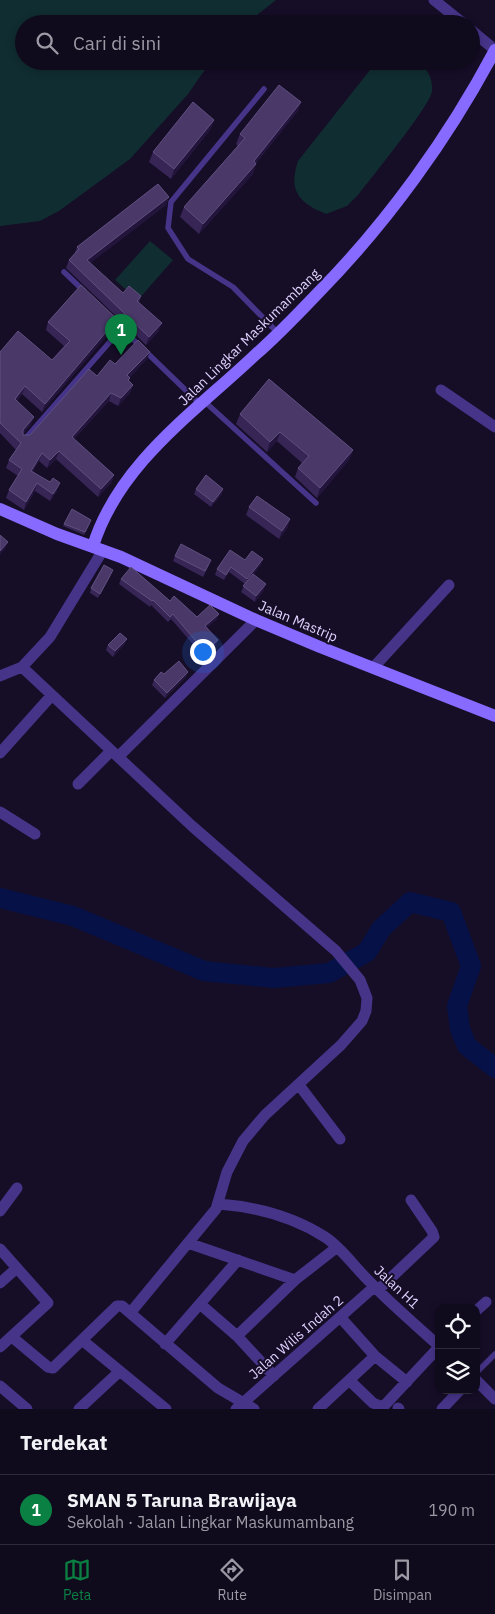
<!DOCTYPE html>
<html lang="id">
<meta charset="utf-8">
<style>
body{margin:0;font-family:"IBM Plex Sans",sans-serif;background:#1e182a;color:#f1f3f6}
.controls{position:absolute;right:15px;bottom:15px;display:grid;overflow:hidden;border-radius:10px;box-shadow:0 2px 8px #0003}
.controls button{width:45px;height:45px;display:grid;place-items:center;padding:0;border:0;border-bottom:1px solid #302b3b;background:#100a1d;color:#f1f3f6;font:25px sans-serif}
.you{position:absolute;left:202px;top:651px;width:18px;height:18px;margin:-12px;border:4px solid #fff;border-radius:50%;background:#1a73e8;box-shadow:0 0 0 8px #1a73e833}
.badge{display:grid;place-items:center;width:32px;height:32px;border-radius:50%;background:#0b8043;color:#fff;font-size:16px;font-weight:700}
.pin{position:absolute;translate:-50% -41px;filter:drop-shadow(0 1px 2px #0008)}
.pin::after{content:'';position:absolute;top:26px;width:18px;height:15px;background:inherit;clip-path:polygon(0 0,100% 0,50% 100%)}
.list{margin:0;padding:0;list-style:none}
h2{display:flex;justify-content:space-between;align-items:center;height:65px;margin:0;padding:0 20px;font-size:21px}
h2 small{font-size:16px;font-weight:400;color:#9c9aa4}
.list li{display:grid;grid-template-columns:32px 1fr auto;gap:15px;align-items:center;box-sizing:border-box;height:70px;padding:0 20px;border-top:1px solid #302b3b}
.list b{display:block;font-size:19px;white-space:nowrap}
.list p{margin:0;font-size:16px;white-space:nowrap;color:#9c9aa4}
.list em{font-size:16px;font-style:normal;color:#9c9aa4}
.icon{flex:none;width:28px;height:28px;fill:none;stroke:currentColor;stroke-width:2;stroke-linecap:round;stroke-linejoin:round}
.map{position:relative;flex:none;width:495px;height:1409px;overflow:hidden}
.search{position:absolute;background:#100a1d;box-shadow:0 2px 8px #0003;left:15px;right:15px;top:15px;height:55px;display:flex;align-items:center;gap:12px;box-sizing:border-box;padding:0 18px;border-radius:28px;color:#9c9aa4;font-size:19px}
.sheet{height:135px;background:#100a1d}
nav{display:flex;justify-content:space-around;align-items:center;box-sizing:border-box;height:70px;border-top:1px solid #302b3b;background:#100a1d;font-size:14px;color:#9c9aa4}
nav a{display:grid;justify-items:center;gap:2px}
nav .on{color:#0b8043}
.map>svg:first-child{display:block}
</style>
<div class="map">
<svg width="495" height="1409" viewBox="0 0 495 1409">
<rect width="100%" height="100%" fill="#160d27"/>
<path fill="#102d31" d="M0,0H276L246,24H24V61H211L188,94L130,159L59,211L40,221L0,226Z
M381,61L422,63C428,72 433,79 432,91C431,105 371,178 359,194L347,206L326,214C299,203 288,191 298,161L370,70Z
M150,241L173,260L138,300L115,280Z"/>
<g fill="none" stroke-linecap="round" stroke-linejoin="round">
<path stroke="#061247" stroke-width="20" d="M0,898L73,916L204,971L274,978L329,973L367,952L381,929L410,902L451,912L471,966L457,1006L460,1029L467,1046L495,1068"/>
<path stroke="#463489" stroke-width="5.5" d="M264,89L171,202L168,228L188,259L233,287L278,333
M64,272L84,291
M110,317L200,404
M204,401L316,503
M24,440L122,328
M476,1373L495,1354"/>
<path stroke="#463489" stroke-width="11" d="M434,0L464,24
M471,30L495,50
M441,390L495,427
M22,667L192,826L336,951L360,980L367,998L366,1011L362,1021L341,1045L265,1115L243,1141L227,1172L216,1209L131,1312
M373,668L449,585
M0,676L22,667L50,637L103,550
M0,753L52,695
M119,756L256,620
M78,784L111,751
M0,812L35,834
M299,1085L340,1139
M219,1204C257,1207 292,1216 325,1237C342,1248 356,1269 371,1283C392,1305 416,1325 439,1346
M0,1211L17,1188
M188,1243L295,1280
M0,1249L48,1303L0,1347
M0,1283L17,1268
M378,1290L434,1237L432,1231L411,1200
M200,1304L237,1336L274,1376
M476,1311L486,1302
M341,1318L375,1356L407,1382
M237,1336L295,1280L336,1248
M12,1337L48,1367L53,1368L117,1306H122L218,1388L254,1409
M82,1340L166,1409
M165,1344L238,1260
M349,1380L373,1403L383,1407L439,1347
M476,1380L495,1399
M0,1386L27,1409
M398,1408L399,1409
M79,1409L120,1371
M236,1409L374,1287
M318,1409L375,1356
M442,1409L460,1390"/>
<path stroke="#876aff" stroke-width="12" d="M0,509L57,534L121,557L256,620L320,647L495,716
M93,546C119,463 195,412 255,355C277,336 297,315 317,294C387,223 449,137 495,50"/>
</g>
<path fill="#372556" d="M301,102L297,112L256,163L253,174L199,234L180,217L184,207L238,146L236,144L240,134Z
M214,120L210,130L171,179L149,162L153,152Z
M169,197L166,205L90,263L123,293L141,296L139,302L159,331L146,345L66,268L69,260L74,255L77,247Z
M48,322L114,327L42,412L22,394L17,401L31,425L23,434V435H30L97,376L115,364L147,359L130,377L129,381L133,385L130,393L118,406L109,401L74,439L114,475L111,483L98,497L56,459L47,468L39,461L33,471L57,491L50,501L35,491L24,510L6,498L9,490L18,476L6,468L9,460L16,450L0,433V352L52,360L64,346L46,330Z
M240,414L353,450L349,460L317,498L295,477L298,468L302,463L277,441L267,452L236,424Z
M196,489L222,494L211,507L194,494Z
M249,507L288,527L279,539L246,515Z
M90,523L84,535L63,526L64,524Z
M175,556L209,565L203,577L173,561Z
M245,560L261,565L253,574L264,590L255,602L241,592L245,584L229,572L224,580L215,575L217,569Z
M111,575L98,598L90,593L91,588Z
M121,579L170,601L197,617L219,614L217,619L207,628L218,640L216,645L204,657L171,619L168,622L151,605L150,607L119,584Z
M125,644L113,657L106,650L108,645Z
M188,672L186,677L165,698L152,685L154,680L164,674Z"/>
<path fill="#22143b" d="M301,102L297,112L250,170L256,164L253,174L199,234L203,224Z
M214,120L210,130L171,179L174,169Z
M169,197L166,205L84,268L87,260Z
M117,319L114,327L42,412L45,404Z
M162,323L159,331L146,345L149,337Z
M150,352L147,359L125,383L127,375Z
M133,385L130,393L118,406L121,398Z
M25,386L22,394L12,407L15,399Z
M111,393L109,401L69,444L72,437Z
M34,417L31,425L20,437L23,430Z
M280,432L277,441L267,452L270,442Z
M353,450L349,460L317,498L320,488Z
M59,451L56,459L47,468L50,460Z
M42,453L39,461L28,478L31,471Z
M114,475L111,483L98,497L101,489Z
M37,483L35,491L24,510L26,502Z
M60,483L57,491L50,501L53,494Z
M223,489L222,494L211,507L213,502Z
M290,519L288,527L279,539L282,531Z
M8,542L5,549L0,555V551Z
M263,559L261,565L246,585L247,579Z
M231,567L229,572L224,580L226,575Z
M113,570L111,575L98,598L100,594Z
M266,584L264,590L255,602L256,596Z
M219,614L217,619L203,632L205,626Z
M127,639L125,644L113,657L115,651Z
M218,640L216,645L204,657L205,652Z
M188,672L186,677L165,698L167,693Z"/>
<path fill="#493868" stroke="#605080" d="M279,85L301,102L254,161L256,164L203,224L184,207L245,138L240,134Z
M193,102L214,120L174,169L153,152Z
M158,184L169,197L87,260L123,293L129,286L141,296L137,301L162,323L149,337L69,260L79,249L77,247Z
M81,285L117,319L45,404L25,386L15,399L34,417L23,430V435H30L89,369L97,376L110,360L115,364L138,340L150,352L127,375L130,378L128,380L133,385L121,398L111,393L72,437L114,475L101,489L59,451L50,460L42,453L31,471L50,482L53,478L60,483L53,494L37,483L26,502L9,490L22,469L9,460L21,443L0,423V352L18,331L52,360L70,341L48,322Z
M269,379L353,450L320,488L298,468L309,456L280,432L270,442L240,414Z
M206,475L223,489L213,502L196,489Z
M257,496L290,519L282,531L249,507Z
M72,509L91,520L85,532L64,524Z
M0,535L8,542L0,551Z
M181,544L211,560L205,571L175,556Z
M230,550L245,560L252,551L263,559L247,579L231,567L226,575L217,569Z
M104,565L113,570L100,594L91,588Z
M131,567L170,601L174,596L197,617L210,605L219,614L205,626L218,640L205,652L173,614L170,617L153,600L152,601L121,579Z
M253,574L266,584L256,596L243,586Z
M120,633L127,639L115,651L108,645Z
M179,661L188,672L167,693L154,680L161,672L164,674Z"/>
<g text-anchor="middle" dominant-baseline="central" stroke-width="4" stroke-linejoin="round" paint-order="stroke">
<g font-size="14" fill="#dfd3ff" stroke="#160d27">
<text transform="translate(249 337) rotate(-44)">Jalan Lingkar Maskumambang</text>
<text transform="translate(298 621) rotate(23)">Jalan Mastrip</text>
<text transform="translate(397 1287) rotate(43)">Jalan H1</text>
<text transform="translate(296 1337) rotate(-41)">Jalan Wilis Indah 2</text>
</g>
</g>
</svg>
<div class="controls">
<button><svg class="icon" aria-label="locate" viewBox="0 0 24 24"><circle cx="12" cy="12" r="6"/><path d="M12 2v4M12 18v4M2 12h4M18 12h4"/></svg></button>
<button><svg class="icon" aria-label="layers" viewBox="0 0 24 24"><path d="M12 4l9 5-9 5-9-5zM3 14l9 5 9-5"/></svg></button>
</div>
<div class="you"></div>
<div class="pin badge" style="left:121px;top:355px">1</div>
<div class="search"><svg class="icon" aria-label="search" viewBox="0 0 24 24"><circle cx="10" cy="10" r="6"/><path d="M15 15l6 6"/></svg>Cari di sini</div>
</div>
<section class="sheet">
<h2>Terdekat<small></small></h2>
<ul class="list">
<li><span class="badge">1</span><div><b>SMAN 5 Taruna Brawijaya</b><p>Sekolah · Jalan Lingkar Maskumambang</p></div><em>190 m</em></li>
</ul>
</section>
<nav>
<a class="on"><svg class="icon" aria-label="map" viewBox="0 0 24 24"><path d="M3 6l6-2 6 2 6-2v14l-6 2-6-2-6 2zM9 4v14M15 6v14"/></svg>Peta</a>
<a><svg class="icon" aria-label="directions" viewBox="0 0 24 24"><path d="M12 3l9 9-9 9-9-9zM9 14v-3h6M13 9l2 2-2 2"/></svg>Rute</a>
<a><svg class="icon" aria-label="saved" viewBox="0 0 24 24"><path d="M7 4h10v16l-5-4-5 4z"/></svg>Disimpan</a>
</nav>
